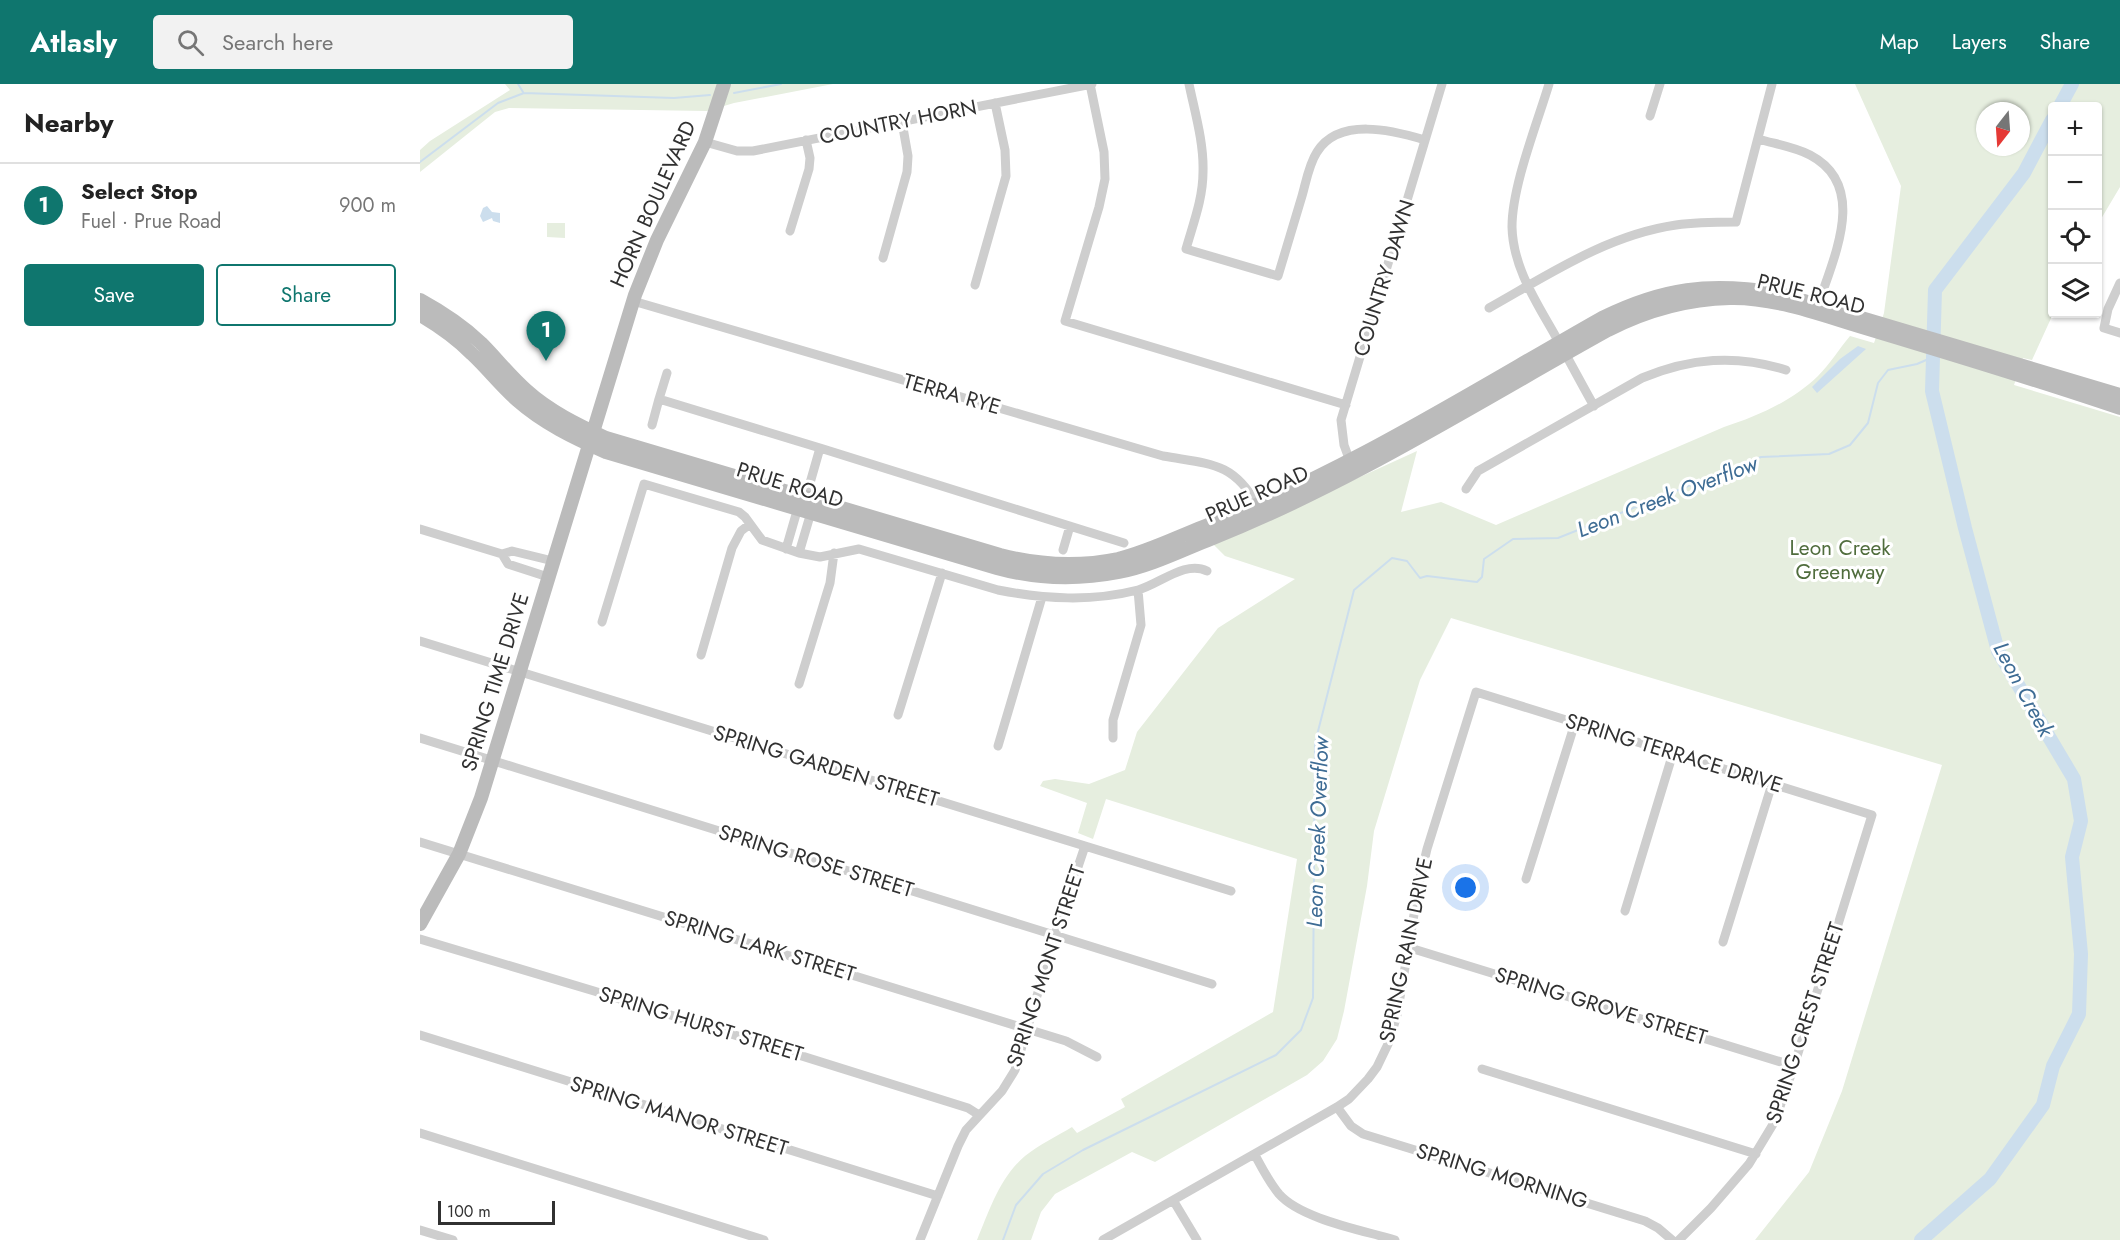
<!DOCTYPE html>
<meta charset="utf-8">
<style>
body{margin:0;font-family:Jost,sans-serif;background:#f2f2f2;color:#222}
.controls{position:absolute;right:18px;top:18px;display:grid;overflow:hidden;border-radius:6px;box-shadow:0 2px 4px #0004}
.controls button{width:54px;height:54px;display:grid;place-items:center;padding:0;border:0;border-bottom:2px solid #e0e0e0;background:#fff;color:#222;font:30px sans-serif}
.compass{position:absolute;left:1556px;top:18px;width:54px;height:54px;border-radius:50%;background:#fff;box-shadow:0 2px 4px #0004;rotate:197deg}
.scale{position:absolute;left:18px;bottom:15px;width:117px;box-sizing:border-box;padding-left:6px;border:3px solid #313131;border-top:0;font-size:16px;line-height:21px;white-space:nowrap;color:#313131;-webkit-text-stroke:4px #fff;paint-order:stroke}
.you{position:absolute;left:1046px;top:804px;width:21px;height:21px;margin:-15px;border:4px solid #fff;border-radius:50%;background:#1a73e8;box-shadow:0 0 0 9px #1a73e833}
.badge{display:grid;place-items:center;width:39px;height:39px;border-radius:50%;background:#0f766e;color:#fff;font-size:20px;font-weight:700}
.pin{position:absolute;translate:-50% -50px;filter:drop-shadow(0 2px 3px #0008)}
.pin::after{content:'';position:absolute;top:32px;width:21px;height:18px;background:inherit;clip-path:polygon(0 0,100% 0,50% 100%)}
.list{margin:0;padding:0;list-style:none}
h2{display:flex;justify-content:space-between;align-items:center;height:78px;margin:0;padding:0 24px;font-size:26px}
h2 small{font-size:20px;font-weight:400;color:#767676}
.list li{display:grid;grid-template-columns:39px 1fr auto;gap:18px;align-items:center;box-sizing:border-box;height:84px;padding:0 24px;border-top:2px solid #e0e0e0}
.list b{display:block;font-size:22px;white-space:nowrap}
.list p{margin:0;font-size:20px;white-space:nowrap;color:#767676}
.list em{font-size:20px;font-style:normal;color:#767676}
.actions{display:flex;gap:12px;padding:18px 24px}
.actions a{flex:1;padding:14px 0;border:2px solid #0f766e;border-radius:6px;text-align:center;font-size:21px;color:#0f766e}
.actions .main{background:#0f766e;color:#fff}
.icon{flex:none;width:33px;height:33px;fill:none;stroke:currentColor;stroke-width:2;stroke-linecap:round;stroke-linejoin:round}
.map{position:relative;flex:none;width:1700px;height:1156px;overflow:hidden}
header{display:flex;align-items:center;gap:36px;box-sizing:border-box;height:84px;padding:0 30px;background:#0f766e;color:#fff}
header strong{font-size:28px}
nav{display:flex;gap:33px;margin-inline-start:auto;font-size:21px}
.search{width:420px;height:54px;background:#f2f2f2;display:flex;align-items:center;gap:15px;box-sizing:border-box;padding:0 21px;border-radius:6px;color:#767676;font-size:22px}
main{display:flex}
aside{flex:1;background:#fff}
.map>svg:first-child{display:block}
</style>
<header>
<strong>Atlasly</strong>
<div class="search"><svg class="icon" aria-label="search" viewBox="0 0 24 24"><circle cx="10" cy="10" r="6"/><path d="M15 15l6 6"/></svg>Search here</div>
<nav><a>Map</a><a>Layers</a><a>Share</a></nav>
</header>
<main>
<aside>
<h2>Nearby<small></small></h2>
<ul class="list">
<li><span class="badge">1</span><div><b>Select Stop</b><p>Fuel · Prue Road</p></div><em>900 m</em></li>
</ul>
<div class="actions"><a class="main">Save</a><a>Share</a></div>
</aside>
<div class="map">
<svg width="1700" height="1156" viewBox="0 0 1700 1156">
<rect width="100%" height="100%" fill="#fff"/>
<path fill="#e6eedf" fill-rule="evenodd" d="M85,0H413L314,19L287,27L89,24L75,28L0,88V66L10,57L90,6Z
M1435,0H1700V103L1678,140V22H1632L1633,230L1612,276L1603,274L1594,301L1700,333V1156H1335L1389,1088L1422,1007L1522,681L1031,534L1000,596L954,747L947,802L924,927L917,955L903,977L887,991L735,1078L712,1068L635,1110L621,1128L611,1156H557C569,1127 580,1093 605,1072C619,1061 637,1052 652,1043L657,1049L705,1023L701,1015L853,928L877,775L686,715L673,755L658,749L667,719L620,702L623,697L635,695L669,700L705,686L717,648L798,544L875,495L805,472L793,460L997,367L981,428L1021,418L1076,441L1304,343C1338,332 1372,317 1398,292C1410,280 1419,265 1430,252L1454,259L1464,229L1481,102ZM1565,27H1601V63H1565Z
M127,139H145V154L127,153Z"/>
<path fill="#ccdeed" d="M67,122L72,128L80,129V139L73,137L72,134L63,138L60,132L63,124Z
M1438,262L1446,265L1397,309L1392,303L1420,275Z"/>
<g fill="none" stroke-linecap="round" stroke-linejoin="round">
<path stroke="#ccdeed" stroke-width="2" d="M98,0L103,8
M314,9L361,0
M0,78L78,19L104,9L254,14L290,11
M583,1156L596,1121L623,1090L663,1066L856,971L881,946L893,914L895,659L934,506L972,474L987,477L1000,494L1007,492L1057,498L1062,493L1064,475L1093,455L1138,454L1341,373L1409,370L1430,361L1448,339L1458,299L1468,286L1497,280L1513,273"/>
<path stroke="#ccdeed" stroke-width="14" d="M1640,22L1652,0
M1501,1156L1570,1095L1623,1021L1633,982L1659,930L1661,870L1652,773L1661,737L1654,695L1578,567L1545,444L1512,307L1515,206L1604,89L1632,36"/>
<path stroke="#cecece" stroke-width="9" d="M670,0L684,68L685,95L679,123L645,237L926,321
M769,0C775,29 784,59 783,88C783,115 773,140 766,165L858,192C866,165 874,139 882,112C886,98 889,80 897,68C919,33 972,46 1005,56
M1129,0C1117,40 1092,102 1092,143C1093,184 1117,219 1136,253C1149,276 1161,299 1174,322
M1230,32L1240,0
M1338,55C1355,60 1375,63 1390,71C1451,103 1411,178 1397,225
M285,58L317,67H333L672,0
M370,147L389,85L390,74L386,56
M463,174L487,88L488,72L482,38
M1700,199L1688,225L1684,244L1700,249
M555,201L586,92L585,66L575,19
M213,217L743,372C788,380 813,377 837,421
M1069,224C1128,191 1187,151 1256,141C1276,138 1296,138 1316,138L1352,0
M239,315L247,289
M232,341L239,315L400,364L386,413
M400,364L704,459
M931,380L924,361L921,336L1022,0
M1046,405L1058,387L1222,294C1270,274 1316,270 1366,286
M0,445L82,470L92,467L133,477
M366,465L379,420
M643,466L650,442
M379,469L392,425
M82,470L88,480L128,493
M182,538L224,400L319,428L325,433L342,456L379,469L400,473L439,465L578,506C625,515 671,518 718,506C740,500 765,476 787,487
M0,557L811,807
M281,571L312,464L321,447L330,440
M379,600L410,499L414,469
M478,631L522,489
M0,654L792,900
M693,654V636L721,541L718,506
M578,662L622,513
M0,758L607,945L646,957L677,973
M1106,795L1155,639
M1205,827L1253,669
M0,855L174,907L548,1024L559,1031
M1303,858L1352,700
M987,863L1374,982
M0,951L518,1112
M1062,985L1336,1070
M917,1023L931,1042L943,1050L1225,1137L1238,1144L1252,1156
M0,1049L344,1156
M835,1071C842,1084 849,1098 859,1110C881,1135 942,1146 975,1156
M753,1116L777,1156
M0,1146L33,1156
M500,1156L538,1062L546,1046L582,1007L595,986L635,851L665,762
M683,1156L917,1023L929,1015L948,995L957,983L969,958L977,931L1000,795L1007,765L1056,608L1452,731L1374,982L1355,1037L1329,1080L1291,1124L1259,1156"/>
<path stroke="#bbb" stroke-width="14" d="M0,216C22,228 43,242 61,259C76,274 90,292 106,306C129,327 158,341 186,354L580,471C619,481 659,483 698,475C727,468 755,454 783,443C923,390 1051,308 1182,234C1243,204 1289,198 1357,209L1700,311
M0,231C19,242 37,255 52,270C68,285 81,302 97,316C123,339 154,354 186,368L577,484C617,495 658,496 699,488C731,482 762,466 793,454C931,399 1058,318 1188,246C1227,226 1266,215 1310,214C1358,213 1406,233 1452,246C1535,271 1618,296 1700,324
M0,840L39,770L61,714L215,211L237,156L285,58L304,0"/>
</g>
<g text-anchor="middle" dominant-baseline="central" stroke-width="6" stroke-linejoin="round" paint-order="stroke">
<g font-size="21" fill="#313131" stroke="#fff">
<text transform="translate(478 38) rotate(-11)">COUNTRY HORN</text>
<text transform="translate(233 120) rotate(-66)">HORN BOULEVARD</text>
<text transform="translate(964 194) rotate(-73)">COUNTRY DAWN</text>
<text transform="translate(1391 210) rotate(14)">PRUE ROAD</text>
<text transform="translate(532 310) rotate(16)">TERRA RYE</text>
<text transform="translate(370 401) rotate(17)">PRUE ROAD</text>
<text transform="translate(837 410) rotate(-24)">PRUE ROAD</text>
<text transform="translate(75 598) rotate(-73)">SPRING TIME DRIVE</text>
<text transform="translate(1254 669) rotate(17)">SPRING TERRACE DRIVE</text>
<text transform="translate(406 682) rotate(17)">SPRING GARDEN STREET</text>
<text transform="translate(396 777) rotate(17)">SPRING ROSE STREET</text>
<text transform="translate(340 862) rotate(17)">SPRING LARK STREET</text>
<text transform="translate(986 866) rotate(-78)">SPRING RAIN DRIVE</text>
<text transform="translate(626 882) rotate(-72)">SPRING MONT STREET</text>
<text transform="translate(1181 922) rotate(17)">SPRING GROVE STREET</text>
<text transform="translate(1385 939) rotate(-72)">SPRING CREST STREET</text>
<text transform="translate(281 940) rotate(17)">SPRING HURST STREET</text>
<text transform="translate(259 1032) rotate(17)">SPRING MANOR STREET</text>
<text transform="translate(1082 1092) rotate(17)">SPRING MORNING</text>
</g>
<g font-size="21" fill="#506d3d" stroke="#fff">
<text x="1420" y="464">Leon Creek<tspan x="1420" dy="24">Greenway</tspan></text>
</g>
<g font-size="22" font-style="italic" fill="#3e6c94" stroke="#fff">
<text transform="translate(1247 412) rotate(-21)">Leon Creek Overflow</text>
<text transform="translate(1604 605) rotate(62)">Leon Creek</text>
<text transform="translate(897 748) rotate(-88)">Leon Creek Overflow</text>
</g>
</g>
</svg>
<div class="controls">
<button>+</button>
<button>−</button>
<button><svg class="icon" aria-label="locate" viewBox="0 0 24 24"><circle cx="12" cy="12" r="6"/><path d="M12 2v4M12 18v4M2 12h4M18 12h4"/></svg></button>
<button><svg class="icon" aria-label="layers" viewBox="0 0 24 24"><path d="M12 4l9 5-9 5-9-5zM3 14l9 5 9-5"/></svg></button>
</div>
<svg class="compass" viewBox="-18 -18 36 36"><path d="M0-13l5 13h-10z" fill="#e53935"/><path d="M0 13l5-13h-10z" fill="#767676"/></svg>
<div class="scale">100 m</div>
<div class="you"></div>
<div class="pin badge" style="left:126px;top:277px">1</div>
</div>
</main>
